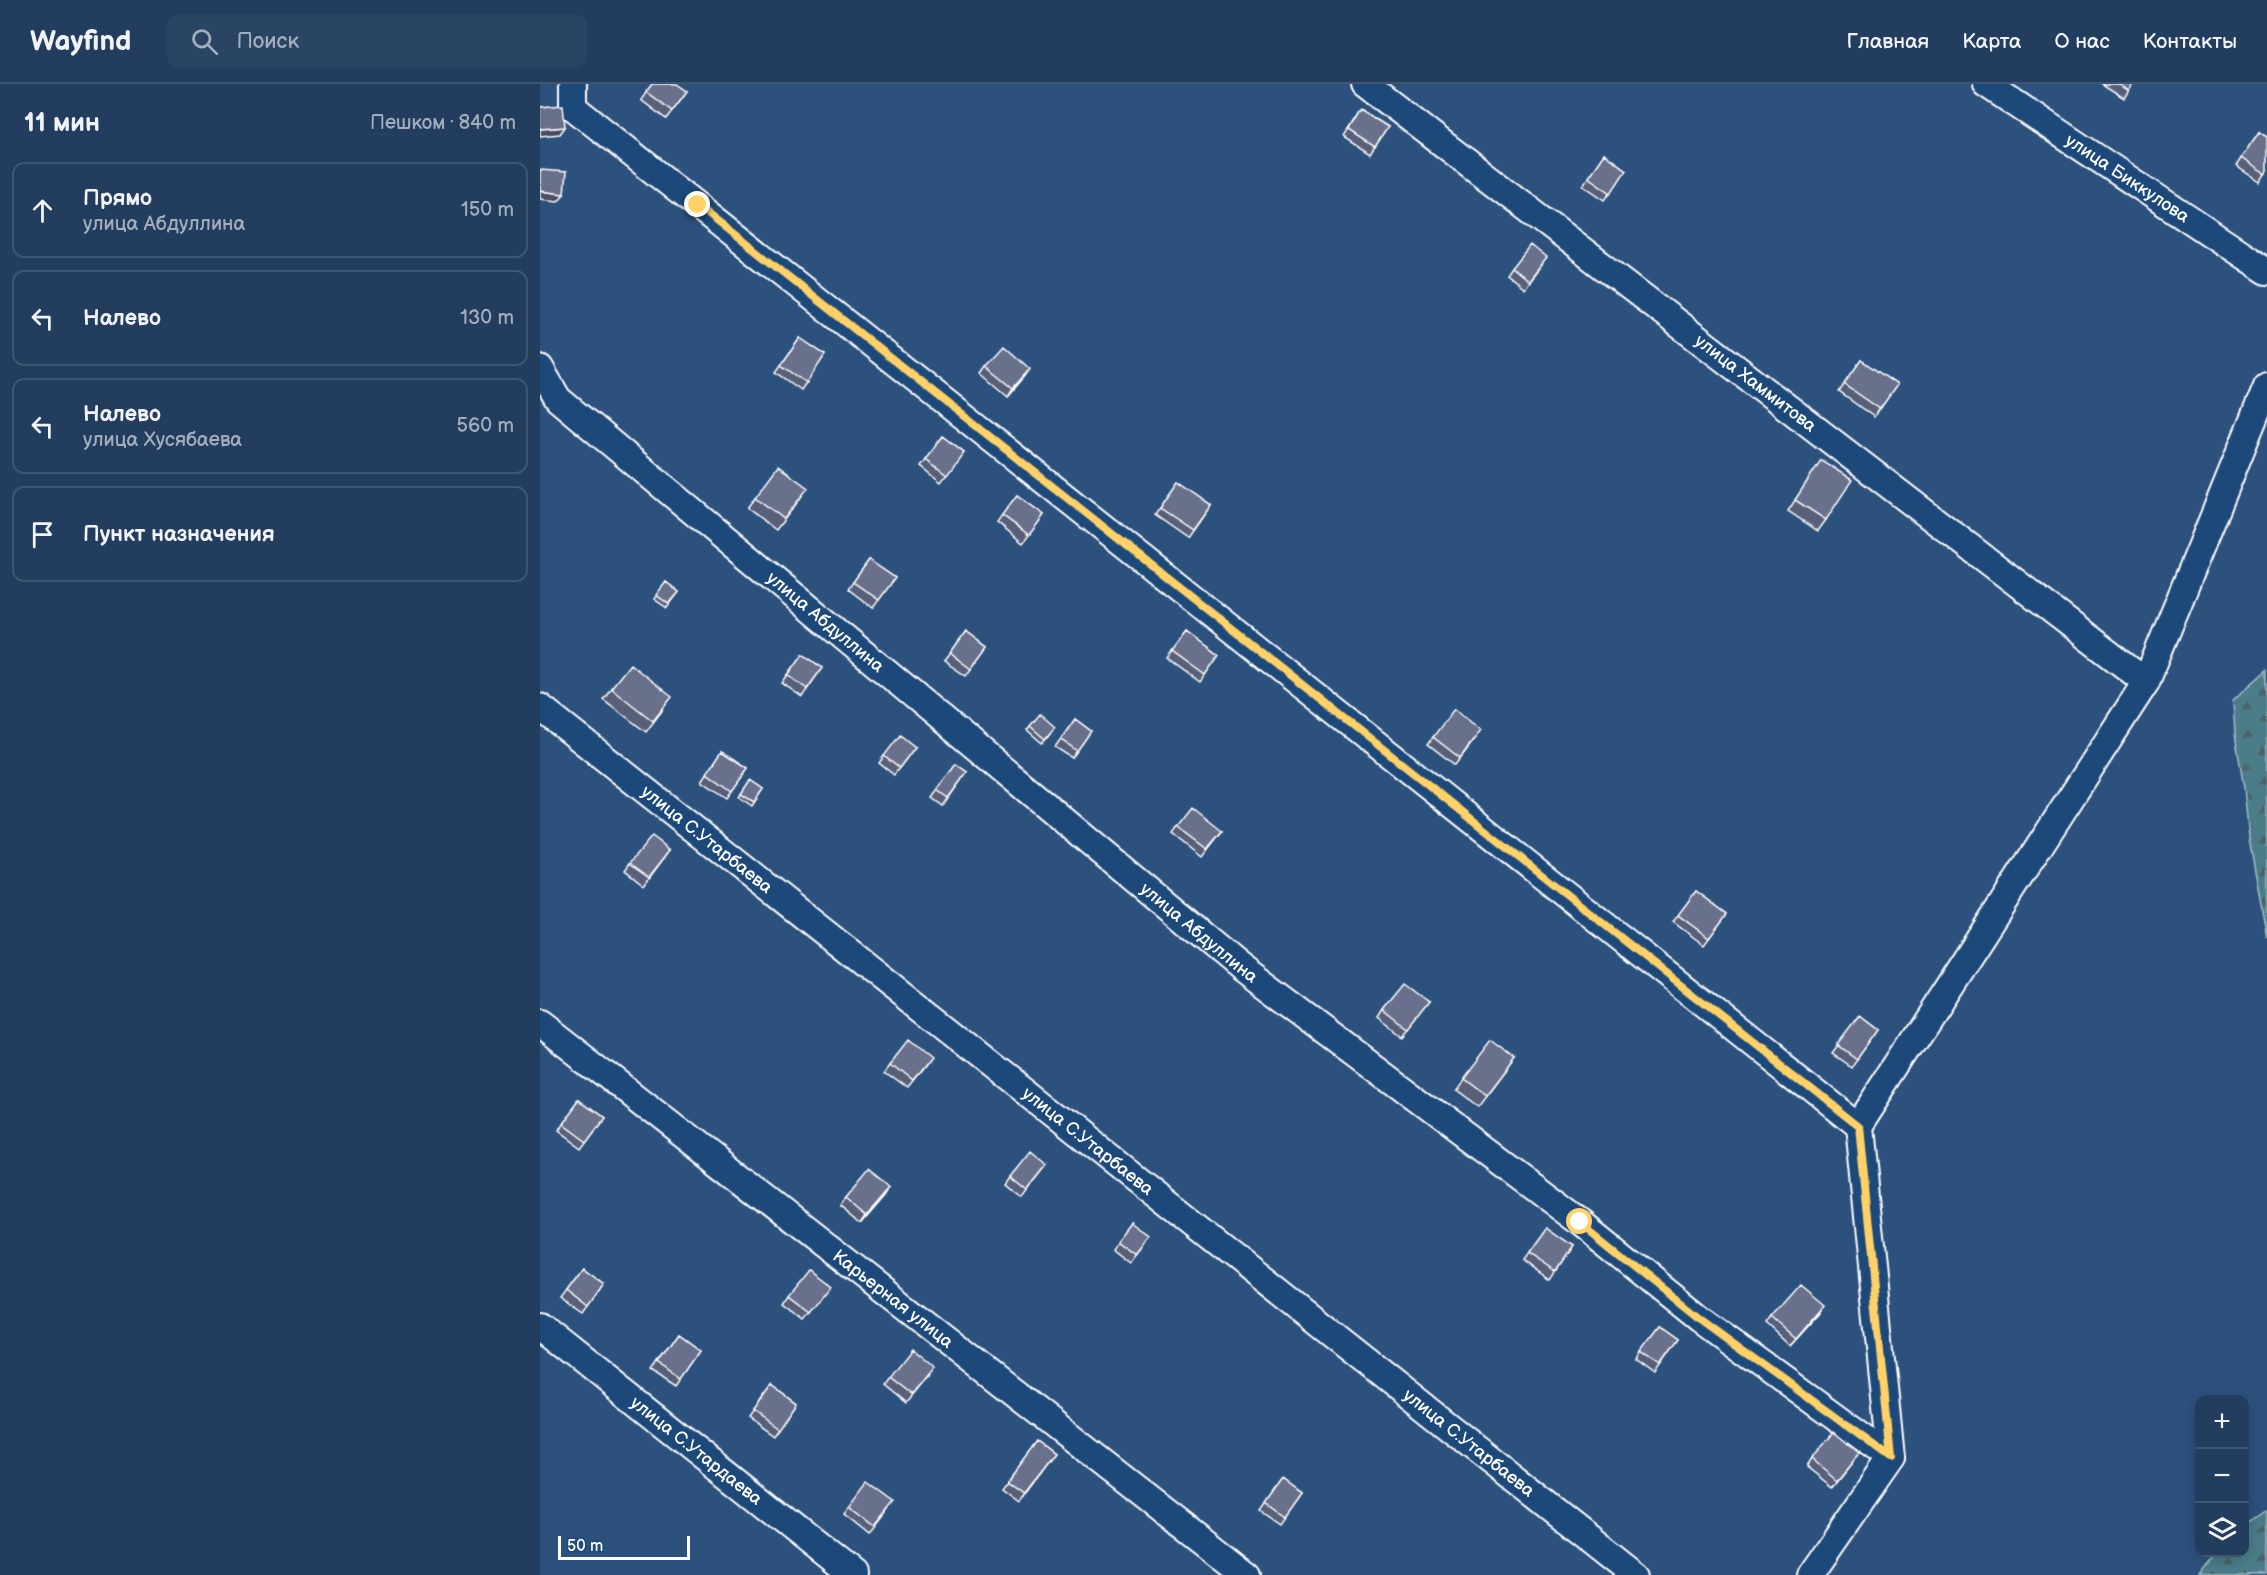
<!DOCTYPE html>
<html lang="ru">
<meta charset="utf-8">
<style>
body{margin:0;font-family:"Balsamiq Sans",sans-serif;background:#2a4464;color:#f1f3f6}
.controls{position:absolute;right:18px;bottom:18px;display:grid;overflow:hidden;border-radius:12px;box-shadow:0 3px 15px #0003}
.controls button{width:54px;height:54px;display:grid;place-items:center;padding:0;border:0;border-bottom:2px solid #3f5673;background:#223d5e;color:#f1f3f6;font:30px sans-serif}
.scale{position:absolute;left:18px;bottom:15px;width:132px;box-sizing:border-box;padding-left:6px;border:3px solid #fff;border-top:0;font-size:16px;line-height:21px;white-space:nowrap;color:#fff;-webkit-text-stroke:4px #1f4a7a;paint-order:stroke}
.stop{position:absolute;width:18px;height:18px;margin:-14px;border:4px solid #ffd166;border-radius:50%;background:#fff}
.stop.end{background:#ffd166;border-color:#fff;box-shadow:0 2px 6px #0008}
.list{margin:0;padding:0;list-style:none}
h2{display:flex;justify-content:space-between;align-items:center;height:78px;margin:0;padding:0 24px;font-size:26px}
h2 small{font-size:20px;font-weight:400;color:#a2aebc}
.list li{display:grid;grid-template-columns:39px 1fr auto;gap:18px;align-items:center;box-sizing:border-box;height:96px;margin:0 12px 12px;padding:0 12px;border:2px solid #3f5673;border-radius:12px}
.list b{display:block;font-size:22px;white-space:nowrap}
.list p{margin:0;font-size:20px;white-space:nowrap;color:#a2aebc}
.list em{font-size:20px;font-style:normal;color:#a2aebc}
.icon{flex:none;width:33px;height:33px;fill:none;stroke:currentColor;stroke-width:2;stroke-linecap:round;stroke-linejoin:round}
.map{position:relative;flex:none;width:1727px;height:1491px;overflow:hidden}
header{display:flex;align-items:center;gap:36px;box-sizing:border-box;height:84px;padding:0 30px;background:#223d5e;border-bottom:2px solid #3f5673}
header strong{font-size:28px}
nav{display:flex;gap:33px;margin-inline-start:auto;font-size:21px}
.search{width:420px;height:54px;background:#2a4464;display:flex;align-items:center;gap:15px;box-sizing:border-box;padding:0 21px;border-radius:12px;color:#a2aebc;font-size:22px}
main{display:flex}
aside{flex:1;background:#223d5e}
.map>svg:first-child{display:block}
</style>
<header>
<strong>Wayfind</strong>
<div class="search"><svg class="icon" aria-label="search" viewBox="0 0 24 24"><circle cx="10" cy="10" r="6"/><path d="M15 15l6 6"/></svg>Поиск</div>
<nav><a>Главная</a><a>Карта</a><a>О нас</a><a>Контакты</a></nav>
</header>
<main>
<aside>
<h2>11 мин<small>Пешком · 840 m</small></h2>
<ul class="list">
<li><svg class="icon" aria-label="ahead" viewBox="0 0 24 24"><path d="M12 20V5M6 11l6-6 6 6"/></svg><div><b>Прямо</b><p>улица Абдуллина</p></div><em>150 m</em></li>
<li><svg class="icon" aria-label="left" viewBox="0 0 24 24"><path d="M17 20v-9H6M10 6l-5 5 5 5"/></svg><div><b>Налево</b></div><em>130 m</em></li>
<li><svg class="icon" aria-label="left" viewBox="0 0 24 24"><path d="M17 20v-9H6M10 6l-5 5 5 5"/></svg><div><b>Налево</b><p>улица Хусябаева</p></div><em>560 m</em></li>
<li><svg class="icon" aria-label="arrive" viewBox="0 0 24 24"><path d="M6 21V4h12l-3 4 3 4H6"/></svg><div><b>Пункт назначения</b></div></li>
</ul>
</aside>
<div class="map">
<svg width="1727" height="1491" viewBox="0 0 1727 1491">
<defs>
<pattern id="forest-firs" width="22" height="20" patternUnits="userSpaceOnUse" patternTransform="scale(1.5)"><rect width="22" height="20" fill="#4b7d89"/><path d="M5 1l3.5 6h-7zM16 11l3.5 6h-7z" fill="#4c646a"/></pattern>
</defs>
<rect width="100%" height="100%" fill="#2d517d"/>
<filter id="ink" filterUnits="userSpaceOnUse"><feTurbulence type="fractalNoise" baseFrequency=".0167" numOctaves="2"/><feDisplacementMap in="SourceGraphic" scale="12" xChannelSelector="R" yChannelSelector="G"/><feConvolveMatrix kernelMatrix="1 2 1 2 8 2 1 2 1" color-interpolation-filters="sRGB"/></filter>
<g filter="url(#ink)">
<path fill="url(#forest-firs)" stroke="#a5bec4" stroke-width="1.5" d="M1727,586V853L1709,754L1704,704L1695,650L1693,616Z
M1727,1426V1491H1660L1677,1469L1704,1468L1705,1442Z"/>
<g fill="none" stroke-linecap="round" stroke-linejoin="round">
<g stroke="#fff" stroke-width="30">
<g id="minor">
<path d="M33,0V23L1318,1042"/>
<path id="s1" d="M825,0L1606,598"/>
<path id="s2" d="M1446,0L1727,187"/>
<path id="s3" d="M0,284L18,315L700,883L1040,1138L1159,1234L1351,1374"/>
<path id="s4" d="M0,623L1096,1491"/>
<path id="s5" d="M0,939L707,1491"/>
<path id="s6" d="M0,1242L313,1491"/>
<path d="M1270,1491L1351,1374L1318,1042L1606,598L1727,302"/>
</g>
</g>
<use href="#minor" stroke="#1f4a7a" stroke-width="26"/>
</g>
<path fill="#595f78" stroke="#fff" stroke-width="1.5" d="M112,0L147,7L126,35L101,16Z
M1562,0H1593L1584,14Z
M821,26L848,43L830,70L804,53Z
M1719,48L1727,87L1720,98L1696,82Z
M1064,70L1086,86L1065,116L1043,101Z
M1001,181L983,204L967,191L972,184Z
M260,254L285,271L261,306L236,288Z
M1321,276L1357,301L1334,333L1299,308Z
M446,282L485,292L468,312L441,289Z
M403,352L424,368L401,398L381,382Z
M1274,387L1286,436L1278,447L1248,427Z
M638,398L671,421L648,454L615,431Z
M477,411L504,431L483,459L457,438Z
M215,413L260,415L236,446L207,424Z
M329,476L355,494L333,524L308,505Z
M126,498L139,508L127,524L114,515Z
M426,547L447,563L426,592L404,577Z
M647,547L679,571L660,598L627,574Z
M263,570L282,584L262,613L242,599Z
M71,604L124,624L106,648L63,615Z
M535,635L551,647L532,674L515,663Z
M490,642L512,647L502,659L487,646Z
M893,653L936,654L915,681L888,660Z
M375,663L354,691L339,679L344,672Z
M182,667L208,684L187,714L162,697Z
M416,680L427,688L403,722L392,714Z
M210,696L223,705L212,722L199,713Z
M638,743L682,747L662,773L633,750Z
M130,766L104,801L85,786L90,779Z
M1156,807L1187,830L1164,861L1133,838Z
M889,918L862,952L839,934L844,926Z
M1320,932L1338,946L1312,982L1293,969Z
M974,974L937,1023L913,1005L921,994Z
M350,979L385,981L367,1004L344,987Z
M39,1015L62,1032L39,1063L16,1046Z
M507,1081L482,1113L465,1099L470,1092Z
M351,1103L322,1139L300,1121L306,1113Z
M592,1139L606,1160L591,1179L573,1165Z
M1005,1144L1032,1163L1010,1196L982,1176Z
M42,1184L64,1200L43,1230L20,1214Z
M285,1210L265,1235L244,1219L249,1211Z
M1280,1229L1250,1262L1227,1241L1232,1234Z
M1120,1243L1138,1256L1115,1289L1096,1275Z
M139,1250L161,1266L136,1302L113,1287Z
M388,1292L366,1319L343,1300L348,1293Z
M232,1301L256,1319L233,1352L208,1334Z
M497,1357L514,1370L479,1417L462,1404Z
M1319,1369L1292,1403L1267,1383L1272,1375Z
M743,1395L762,1409L740,1440L721,1427Z
M309,1423L349,1426L330,1451L304,1430Z"/>
<path fill="#484e61" stroke="#fff" stroke-width="1.5" d="M25,43L20,50L0,52V45Z
M0,107L24,110L18,117L0,115Z
M490,285L485,292L468,312L473,304Z
M351,1103L346,1111L322,1139L327,1131Z
M1285,1221L1280,1229L1250,1262L1256,1255Z"/>
<path fill="#676f8b" stroke="#fff" stroke-width="1.5" d="M112,0H137L147,7L132,27L106,8Z
M1579,0H1593L1589,7Z
M23,21L25,43L0,45V23Z
M821,26L848,43L835,63L809,46Z
M1719,48L1727,53V87L1725,90L1701,74Z
M1064,70L1086,86L1071,109L1048,93Z
M0,86L26,88L24,110L0,107Z
M990,161L1006,174L988,197L972,184Z
M260,254L285,271L267,299L241,281Z
M464,262L490,285L473,304L446,282Z
M1321,276L1357,301L1340,325L1304,300Z
M403,352L424,368L407,391L386,375Z
M1281,376L1312,396L1286,436L1255,416Z
M238,382L268,404L244,435L215,413Z
M638,398L671,421L653,446L620,424Z
M477,411L504,431L489,451L462,431Z
M329,476L355,494L339,516L313,498Z
M126,498L139,508L129,520L116,511Z
M426,547L447,563L431,585L410,569Z
M647,547L679,571L665,591L632,567Z
M263,570L282,584L267,605L248,591Z
M90,580L132,613L113,637L71,604Z
M914,625L941,646L920,674L893,653Z
M500,630L515,643L505,655L490,642Z
M535,635L551,647L537,667L521,655Z
M360,651L375,663L359,684L344,672Z
M182,667L208,684L192,707L167,689Z
M416,680L427,688L408,714L397,706Z
M210,696L223,705L214,718L201,710Z
M653,724L682,747L667,765L638,743Z
M112,752L130,766L109,793L90,779Z
M1156,807L1187,830L1169,854L1138,831Z
M865,900L889,918L868,945L844,926Z
M1320,932L1338,946L1317,975L1298,961Z
M368,956L390,974L372,997L350,979Z
M950,956L974,974L945,1012L921,994Z
M39,1015L62,1032L44,1056L21,1039Z
M490,1067L507,1081L487,1106L470,1092Z
M329,1085L351,1103L327,1131L306,1113Z
M592,1139L611,1153L597,1171L578,1157Z
M1005,1144L1032,1163L1015,1188L987,1169Z
M42,1184L64,1200L48,1223L26,1206Z
M269,1186L291,1203L271,1228L249,1211Z
M1261,1201L1285,1221L1256,1255L1232,1234Z
M1120,1243L1138,1256L1120,1281L1101,1268Z
M139,1250L161,1266L141,1295L119,1279Z
M370,1265L393,1284L371,1311L348,1293Z
M232,1301L256,1319L238,1345L213,1327Z
M1294,1348L1319,1369L1297,1396L1272,1375Z
M497,1357L514,1370L484,1409L467,1397Z
M743,1395L762,1409L745,1433L726,1419Z
M328,1398L355,1418L335,1443L309,1423Z"/>
</g>
<g fill="none" stroke-linecap="round" stroke-linejoin="round" filter="url(#ink)">
<path stroke="#ffd166" stroke-width="8" d="M158,121L1318,1042L1351,1374L1159,1234L1040,1138"/>
</g>
<g text-anchor="middle" dominant-baseline="central" stroke-width="5" stroke-linejoin="round" paint-order="stroke">
<g font-size="18" fill="#fff" stroke="#1f4a7a">
<text stroke="none"><textPath href="#s2" startOffset="170">улица Биккулова</textPath></text>
<text stroke="none"><textPath href="#s1" startOffset="492">улица Хаммитова</textPath></text>
<text stroke="none"><textPath href="#s3" startOffset="384">улица Абдуллина</textPath></text>
<text stroke="none"><textPath href="#s4" startOffset="213">улица С.Утарбаева</textPath></text>
<text stroke="none"><textPath href="#s3" startOffset="870">улица Абдуллина</textPath></text>
<text stroke="none"><textPath href="#s4" startOffset="699">улица С.Утарбаева</textPath></text>
<text stroke="none"><textPath href="#s5" startOffset="448">Карьерная улица</textPath></text>
<text stroke="none"><textPath href="#s4" startOffset="1185">улица С.Утарбаева</textPath></text>
<text stroke="none"><textPath href="#s6" startOffset="200">улица С.Утардаева</textPath></text>
</g>
</g>
</svg>
<div class="controls">
<button>+</button>
<button>−</button>
<button><svg class="icon" aria-label="layers" viewBox="0 0 24 24"><path d="M12 4l9 5-9 5-9-5zM3 14l9 5 9-5"/></svg></button>
</div>
<div class="scale">50 m</div>
<div class="stop" style="left:1040px;top:1138px"></div>
<div class="stop end" style="left:158px;top:121px"></div>
</div>
</main>
